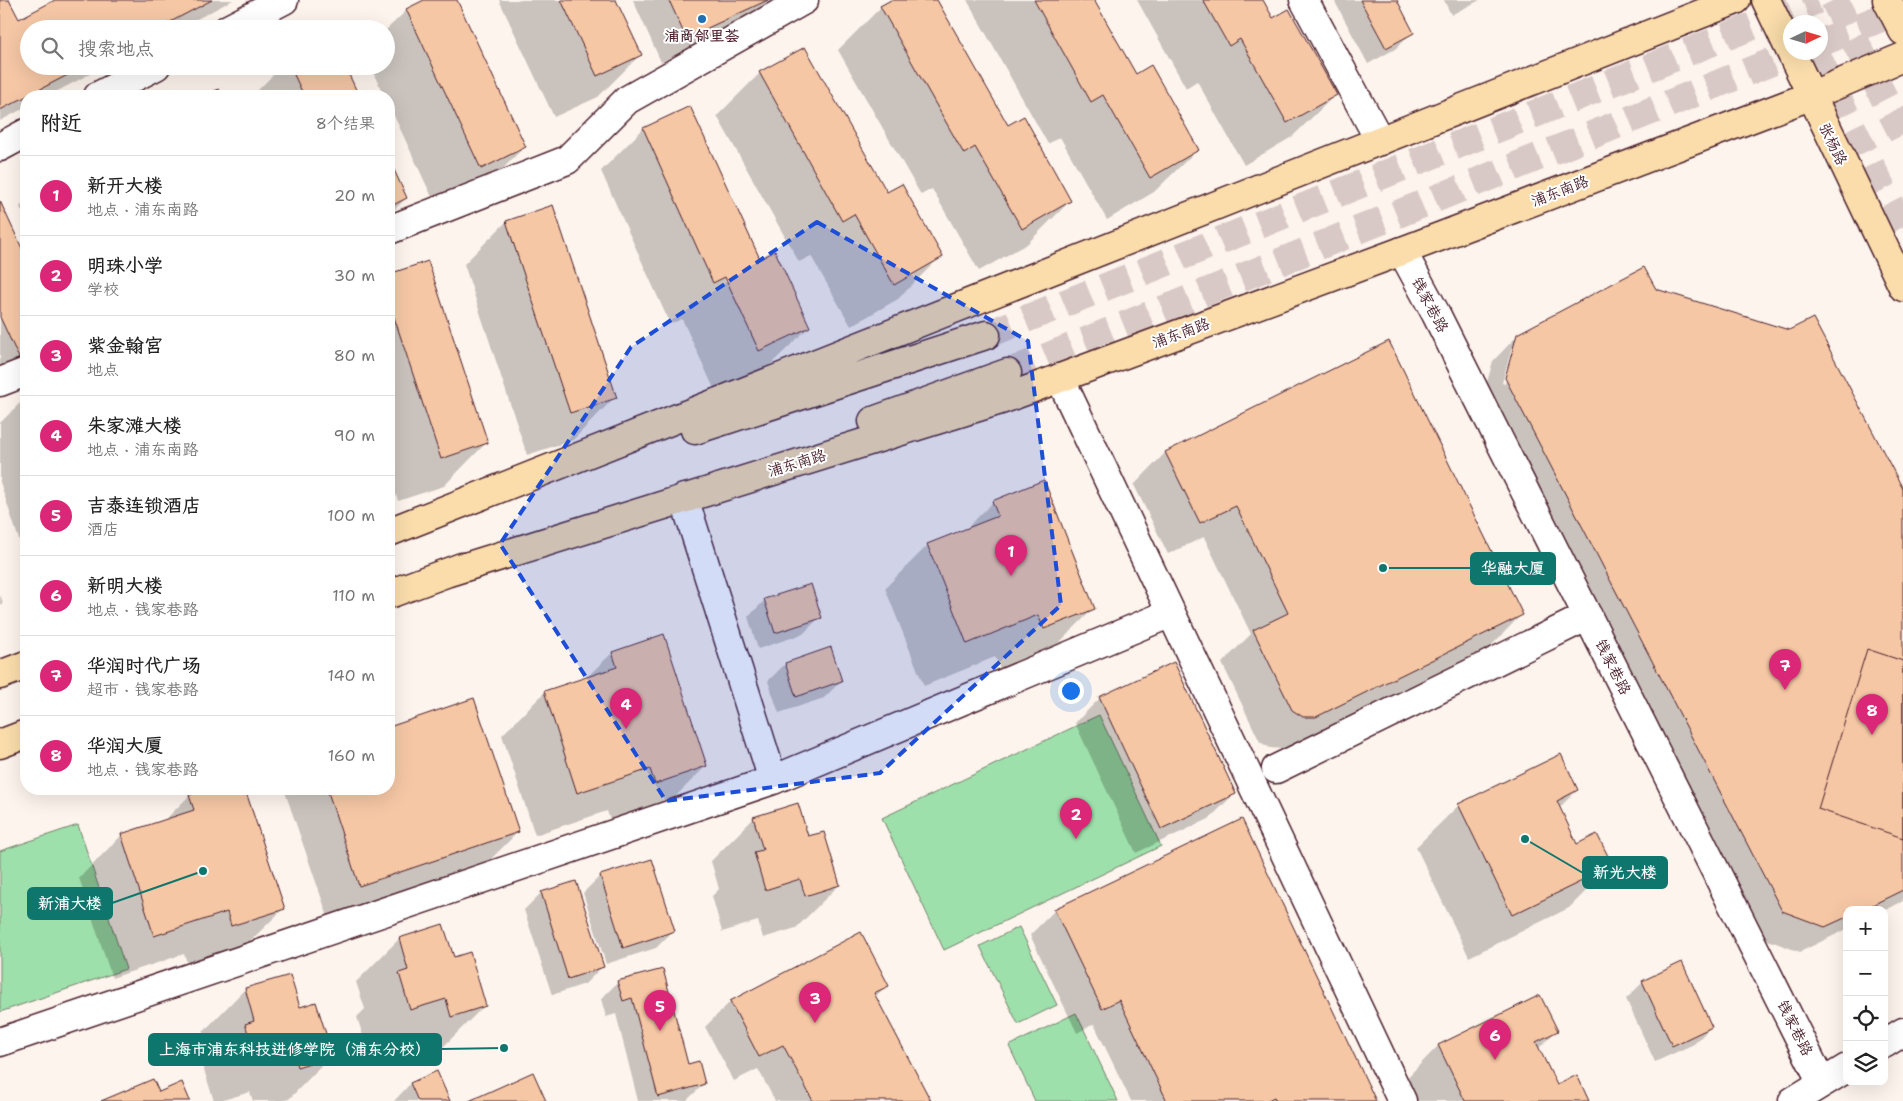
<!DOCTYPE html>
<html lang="zh">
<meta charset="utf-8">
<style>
body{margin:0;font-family:"Shantell Sans","LXGW WenKai TC",sans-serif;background:#f6f6f6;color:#222}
.controls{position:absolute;right:15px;bottom:15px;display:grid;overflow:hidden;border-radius:10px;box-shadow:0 5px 20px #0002}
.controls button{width:45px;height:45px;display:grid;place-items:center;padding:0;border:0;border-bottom:1px solid #e0e0e0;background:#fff;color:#222;font:25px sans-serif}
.compass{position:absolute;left:1783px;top:15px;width:45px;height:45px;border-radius:50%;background:#fff;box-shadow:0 5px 20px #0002;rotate:86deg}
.you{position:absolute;left:1070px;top:690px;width:18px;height:18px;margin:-12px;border:4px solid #fff;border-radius:50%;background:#1a73e8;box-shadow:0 0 0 8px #1a73e833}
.badge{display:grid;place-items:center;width:32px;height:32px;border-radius:50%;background:#db2777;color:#fff;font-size:16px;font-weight:700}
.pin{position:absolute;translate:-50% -41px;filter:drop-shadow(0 1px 2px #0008)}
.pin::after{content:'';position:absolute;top:26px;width:18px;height:15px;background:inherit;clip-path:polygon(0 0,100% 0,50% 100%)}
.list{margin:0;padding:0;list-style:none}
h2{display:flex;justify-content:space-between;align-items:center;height:65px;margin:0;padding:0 20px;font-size:21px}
h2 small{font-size:16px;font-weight:400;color:#767676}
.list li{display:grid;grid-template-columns:32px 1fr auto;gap:15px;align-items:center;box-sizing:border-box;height:80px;padding:0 20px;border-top:1px solid #e0e0e0}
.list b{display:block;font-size:19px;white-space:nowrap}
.list p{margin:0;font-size:16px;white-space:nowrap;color:#767676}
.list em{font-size:16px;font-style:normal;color:#767676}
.icon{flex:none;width:28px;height:28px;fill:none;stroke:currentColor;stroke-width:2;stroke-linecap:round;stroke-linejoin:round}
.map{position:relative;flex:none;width:1903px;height:1101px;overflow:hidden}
.search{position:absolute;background:#fff;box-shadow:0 5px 20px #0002;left:20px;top:20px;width:375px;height:55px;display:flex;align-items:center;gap:12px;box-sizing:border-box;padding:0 18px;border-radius:28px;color:#767676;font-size:19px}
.panel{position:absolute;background:#fff;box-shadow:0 5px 20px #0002;left:20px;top:90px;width:375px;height:705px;border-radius:20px}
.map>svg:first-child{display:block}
</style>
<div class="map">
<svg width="1903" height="1101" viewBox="0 0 1903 1101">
<rect width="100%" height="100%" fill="#fdf4ed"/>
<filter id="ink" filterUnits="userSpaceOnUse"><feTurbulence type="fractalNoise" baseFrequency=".02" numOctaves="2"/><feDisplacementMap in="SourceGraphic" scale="10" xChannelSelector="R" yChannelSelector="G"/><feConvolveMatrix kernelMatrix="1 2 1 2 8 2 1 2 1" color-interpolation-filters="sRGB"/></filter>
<g filter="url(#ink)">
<path fill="#9ee0ab" stroke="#74806b" d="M1099,715L1161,846L944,950L882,818Z
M78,825L126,969L0,1012V851Z
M1019,927L1057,1005L1018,1024L980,946Z
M1076,1013L1118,1101H1035L1009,1046Z"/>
<path fill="#0003" fill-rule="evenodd" d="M0,0H7L18,21L58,0H233L178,29H29V66H105L48,96H26V107L0,121Z
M427,0H455L524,147L482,190L438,210L389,105V96H384L370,66H386V30L407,10Z
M499,0H615L641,54L598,97L554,117Z
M633,0H786L765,14L661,62Z
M893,0H936L1008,127L1070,201L1027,244L979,271L932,189L921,195L838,50L881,7Z
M967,0H1093L1136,76L1197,150L1154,192L1107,220L1060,137L1048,144Z
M1137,0H1262L1273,20L1335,95L1292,137L1244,165L1197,81L1186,88Z
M1334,0H1395L1412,33L1395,49L1368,64Z
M1444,0H1480L1451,15Z
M804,48L886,194L941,256L898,299L851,326L811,256L799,262L717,116L760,73Z
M282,66H344L358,96H252Z
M643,129L759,260L809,327L766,369L716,393L682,319L670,324L601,171Z
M389,162L406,198L389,215Z
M26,200V220L20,207Z
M0,204L26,260V373L0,388Z
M506,222L615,397L573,440L527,455L464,264Z
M427,263L486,443L444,486L398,501L389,473V275Z
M1655,290L1903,492V901L1884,911L1847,910V929L1800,952L1757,936L1481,403L1493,361L1518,335ZM1512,347H1515L1505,384L1502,383Z
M26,397V561L0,482V423Z
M1165,453L1521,615L1490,647L1283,749L1270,748L1260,742L1222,663L1251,634L1204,537L1168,554L1134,485Z
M993,502L1094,608L1051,651L1001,671L995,657L924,686L885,588L928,545L964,531Z
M0,594L3,603L0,605Z
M765,600L820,617L803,634L758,649L748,617Z
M663,636L706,766L663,809L612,826L607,811L535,835L502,735L544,693L586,678L612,653Z
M830,649L841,681L824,698L779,713L768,681L785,664Z
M1100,698L1234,794L1209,819L1136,853L1075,723Z
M473,700L518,832L486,864L328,917L284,789H389V729Z
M211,789H244L283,909L240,951L189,968L184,954L112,978L79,878L122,835L164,821L189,796Z
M1577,790L1559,808L1577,845L1611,866L1569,908L1469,957L1416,847L1459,805Z
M754,818L807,838L839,885L796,928L763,938L758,921L722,932L712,896L719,889L711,861Z
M651,860L673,931L656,948L606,964L583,893L600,876Z
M575,882L602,967L585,984L552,995L524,910L541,893Z
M1055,910L1375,1101H1131L1094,1024L1077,1033L1030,935Z
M443,925L453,959L485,1005L442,1048L408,1059L404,1041L368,1052L357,1017L365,1009L356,982L399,939Z
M860,933L887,985L875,997L929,1101H775L758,1069L734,1081L705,1027L730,1002Z
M662,971L687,1066L704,1084L686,1101H638L616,1014L606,1017L601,999L618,982Z
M1643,982L1711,1027L1694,1044L1655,1062L1626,999Z
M245,989L331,1056L289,1099L281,1101H253L250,1092L220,1101H214L203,1067L211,1060L203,1032Z
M1540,996L1556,1031L1538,1049L1556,1086L1588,1101H1402L1396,1089L1438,1046Z
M410,1084L448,1101H394Z"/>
<path fill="#f5c7a5" stroke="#4a1f2b" d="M0,0H9L19,19L55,0H212L157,29H29V66H85L0,110Z
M424,0H457L526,147L481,169L406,9Z
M561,0H616L642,55L597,76Z
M669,0H768L686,38Z
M891,0H937L1008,125L1024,116L1071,201L1022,229L975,147L964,154L880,6Z
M1034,0H1094L1136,74L1151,65L1199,150L1150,178L1103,95L1091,102Z
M1203,0H1263L1273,18L1289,9L1337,95L1287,123L1240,39L1229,46Z
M1360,0H1397L1414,33L1386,48Z
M805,47L887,192L902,184L943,257L894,285L854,214L842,221L759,72Z
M290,66H345L359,96H304Z
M219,89L222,96H203Z
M690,106L760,259L775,251L810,327L759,351L725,277L713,283L643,128Z
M389,159L407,198L389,207Z
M0,201L26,257V354L19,358L0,317Z
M553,205L617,398L570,413L506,221Z
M428,261L488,443L441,459L389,302V274Z
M1644,267L1656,289L1789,330L1813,318L1903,489V890L1862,910H1847V917L1825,927L1782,911L1505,378L1517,334Z
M1389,341L1523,615L1316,717H1303L1292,710L1253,630L1288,613L1236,506L1200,523L1165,452Z
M1044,480L1095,609L1044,629L1038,615L967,644L927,544L998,516L992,501Z
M811,584L822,618L775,633L764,599Z
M664,634L707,766L655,784L650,769L577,793L544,691L617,667L612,652Z
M831,647L842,681L796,697L785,663Z
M1867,649L1903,661V838L1818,809Z
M1174,662L1236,794L1161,829L1099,697Z
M474,698L519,832L359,886L327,789H389V727Z
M1561,754L1578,790L1557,801L1577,844L1597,834L1613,866L1512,915L1458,804Z
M207,789H245L285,909L231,926L227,912L154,936L121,834L194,810L189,795Z
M798,803L808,836L824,832L840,885L805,896L800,879L765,890L754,852L763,850L753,817Z
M1242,819L1376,1101H1276L1274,1097L1266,1101H1167L1119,1000L1102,1009L1054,909Z
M652,859L675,931L623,948L600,875Z
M576,881L604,967L568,979L541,892Z
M443,924L454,957L470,952L486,1006L451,1017L446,999L410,1010L399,973L408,970L399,938Z
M861,932L889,986L874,993L931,1101H813L783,1045L759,1057L730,1001Z
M1682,962L1712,1027L1672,1046L1642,981Z
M663,969L688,1064L699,1061L705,1084L658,1097L632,998L623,1001L617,981Z
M290,975L300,1007L316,1002L333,1056L297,1067L293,1050L257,1061L245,1024L254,1021L245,988Z
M1540,995L1558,1031L1536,1042L1557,1085L1577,1075L1589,1101H1465L1438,1045Z
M437,1071L450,1101H418L410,1083Z
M533,1072L546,1101H469Z
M153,1079L159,1092L182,1082L190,1101H101Z"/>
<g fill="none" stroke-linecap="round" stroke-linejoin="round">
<path stroke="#d9c9c6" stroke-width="28" stroke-dasharray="28 14" stroke-linecap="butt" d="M1834,0L1903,135
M1820,43L1903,9
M1815,52L1903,231
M986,335L1817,0
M1007,373L1796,52"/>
<g stroke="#4a1f2b" stroke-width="31">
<path id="minor" d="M1304,0L1380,141
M228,29L284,0
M98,96L156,66
M0,147L26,133
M389,230L567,160L627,100L804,0
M1402,251L1436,314L1822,1083
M1060,378L1402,1101
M0,382L26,372
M684,498L773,780
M1276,769L1588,616
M0,1042L773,780L1171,613
M1884,1044L1903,1032
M1793,1101L1847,1068"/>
</g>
<g stroke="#4a1f2b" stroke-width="31">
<path id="major" d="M1766,0L1903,287
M1887,0L1903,31
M873,421L1007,373
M695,430L986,335
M389,532L1736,0
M446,573L1001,400L1402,251L1810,96L1903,57
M389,594L462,567
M0,675L26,665
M0,744L26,734"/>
</g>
<use href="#minor" stroke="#fff" stroke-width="28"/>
<use href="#major" stroke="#faddab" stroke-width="28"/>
</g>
</g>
<path fill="#1d4ed8" fill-opacity="0.2" stroke="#1d4ed8" stroke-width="4" stroke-dasharray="10 6" stroke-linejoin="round" d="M817,222L1028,341L1061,605L880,773L666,801L500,544L631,347Z"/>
<circle fill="#1f6fb2" stroke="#fff" stroke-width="2" cx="702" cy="19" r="5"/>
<g text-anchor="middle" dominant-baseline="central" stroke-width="4" stroke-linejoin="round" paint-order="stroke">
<g font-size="15" font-weight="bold" fill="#4a1f2b" stroke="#fff">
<text x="702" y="36">浦商邻里荟</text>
</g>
<g font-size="15" fill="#4a1f2b" stroke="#fff">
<text transform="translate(1833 144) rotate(64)">张杨路</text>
<text transform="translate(1560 191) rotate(-21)">浦东南路</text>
<text transform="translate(1430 305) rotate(62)">钱家巷路</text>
<text transform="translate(1181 333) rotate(-20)">浦东南路</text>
<text transform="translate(797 463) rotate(-17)">浦东南路</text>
<text transform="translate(1613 667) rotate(63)">钱家巷路</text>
<text transform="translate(1795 1028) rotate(63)">钱家巷路</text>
</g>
</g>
<path fill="none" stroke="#0f766e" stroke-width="2" d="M1383 568L1471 568M1525 839L1583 873M203 871L112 903M504 1048L441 1049"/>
<g fill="#0f766e" stroke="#fff" stroke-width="2">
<circle cx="1383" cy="568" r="5"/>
<circle cx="1525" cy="839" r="5"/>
<circle cx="203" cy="871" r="5"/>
<circle cx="504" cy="1048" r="5"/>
</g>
<g fill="#0f766e" stroke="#0f766e" stroke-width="2">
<rect x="1471" y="553" width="84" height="31" rx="5"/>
<rect x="1583" y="857" width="84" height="31" rx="5"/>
<rect x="28" y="888" width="84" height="31" rx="5"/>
<rect x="149" y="1034" width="292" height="31" rx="5"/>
</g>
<g font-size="16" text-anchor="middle" font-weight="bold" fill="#fff">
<text x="1513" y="574">华融大厦</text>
<text x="1625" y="878">新光大楼</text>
<text x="70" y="909">新浦大楼</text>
<text x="295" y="1055">上海市浦东科技进修学院（浦东分校）</text>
</g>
</svg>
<div class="controls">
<button>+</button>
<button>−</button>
<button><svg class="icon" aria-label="locate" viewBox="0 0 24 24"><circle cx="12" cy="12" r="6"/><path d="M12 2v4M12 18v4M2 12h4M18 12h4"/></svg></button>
<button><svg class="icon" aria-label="layers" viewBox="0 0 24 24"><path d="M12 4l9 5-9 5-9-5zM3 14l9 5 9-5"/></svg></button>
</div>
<svg class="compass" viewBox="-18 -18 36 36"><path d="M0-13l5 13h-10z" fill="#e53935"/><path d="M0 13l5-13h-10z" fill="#767676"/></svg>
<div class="you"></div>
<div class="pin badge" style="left:1011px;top:576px">1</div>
<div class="pin badge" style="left:1076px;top:839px">2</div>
<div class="pin badge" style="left:815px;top:1023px">3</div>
<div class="pin badge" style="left:626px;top:729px">4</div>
<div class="pin badge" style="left:660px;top:1031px">5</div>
<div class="pin badge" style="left:1495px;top:1060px">6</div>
<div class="pin badge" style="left:1785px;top:690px">7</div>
<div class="pin badge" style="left:1872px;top:735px">8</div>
<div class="search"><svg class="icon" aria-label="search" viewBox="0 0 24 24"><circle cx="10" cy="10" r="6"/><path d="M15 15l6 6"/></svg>搜索地点</div>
<section class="panel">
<h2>附近<small>8个结果</small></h2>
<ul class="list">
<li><span class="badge">1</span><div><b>新开大楼</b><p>地点 · 浦东南路</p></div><em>20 m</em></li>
<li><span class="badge">2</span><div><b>明珠小学</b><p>学校</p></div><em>30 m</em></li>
<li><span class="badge">3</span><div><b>紫金翰宫</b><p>地点</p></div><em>80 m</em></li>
<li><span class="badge">4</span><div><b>朱家滩大楼</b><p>地点 · 浦东南路</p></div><em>90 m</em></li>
<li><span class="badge">5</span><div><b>吉泰连锁酒店</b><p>酒店</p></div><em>100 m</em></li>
<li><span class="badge">6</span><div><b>新明大楼</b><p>地点 · 钱家巷路</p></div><em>110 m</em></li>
<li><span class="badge">7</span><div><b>华润时代广场</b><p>超市 · 钱家巷路</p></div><em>140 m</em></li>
<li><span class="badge">8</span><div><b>华润大厦</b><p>地点 · 钱家巷路</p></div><em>160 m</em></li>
</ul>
</section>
</div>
